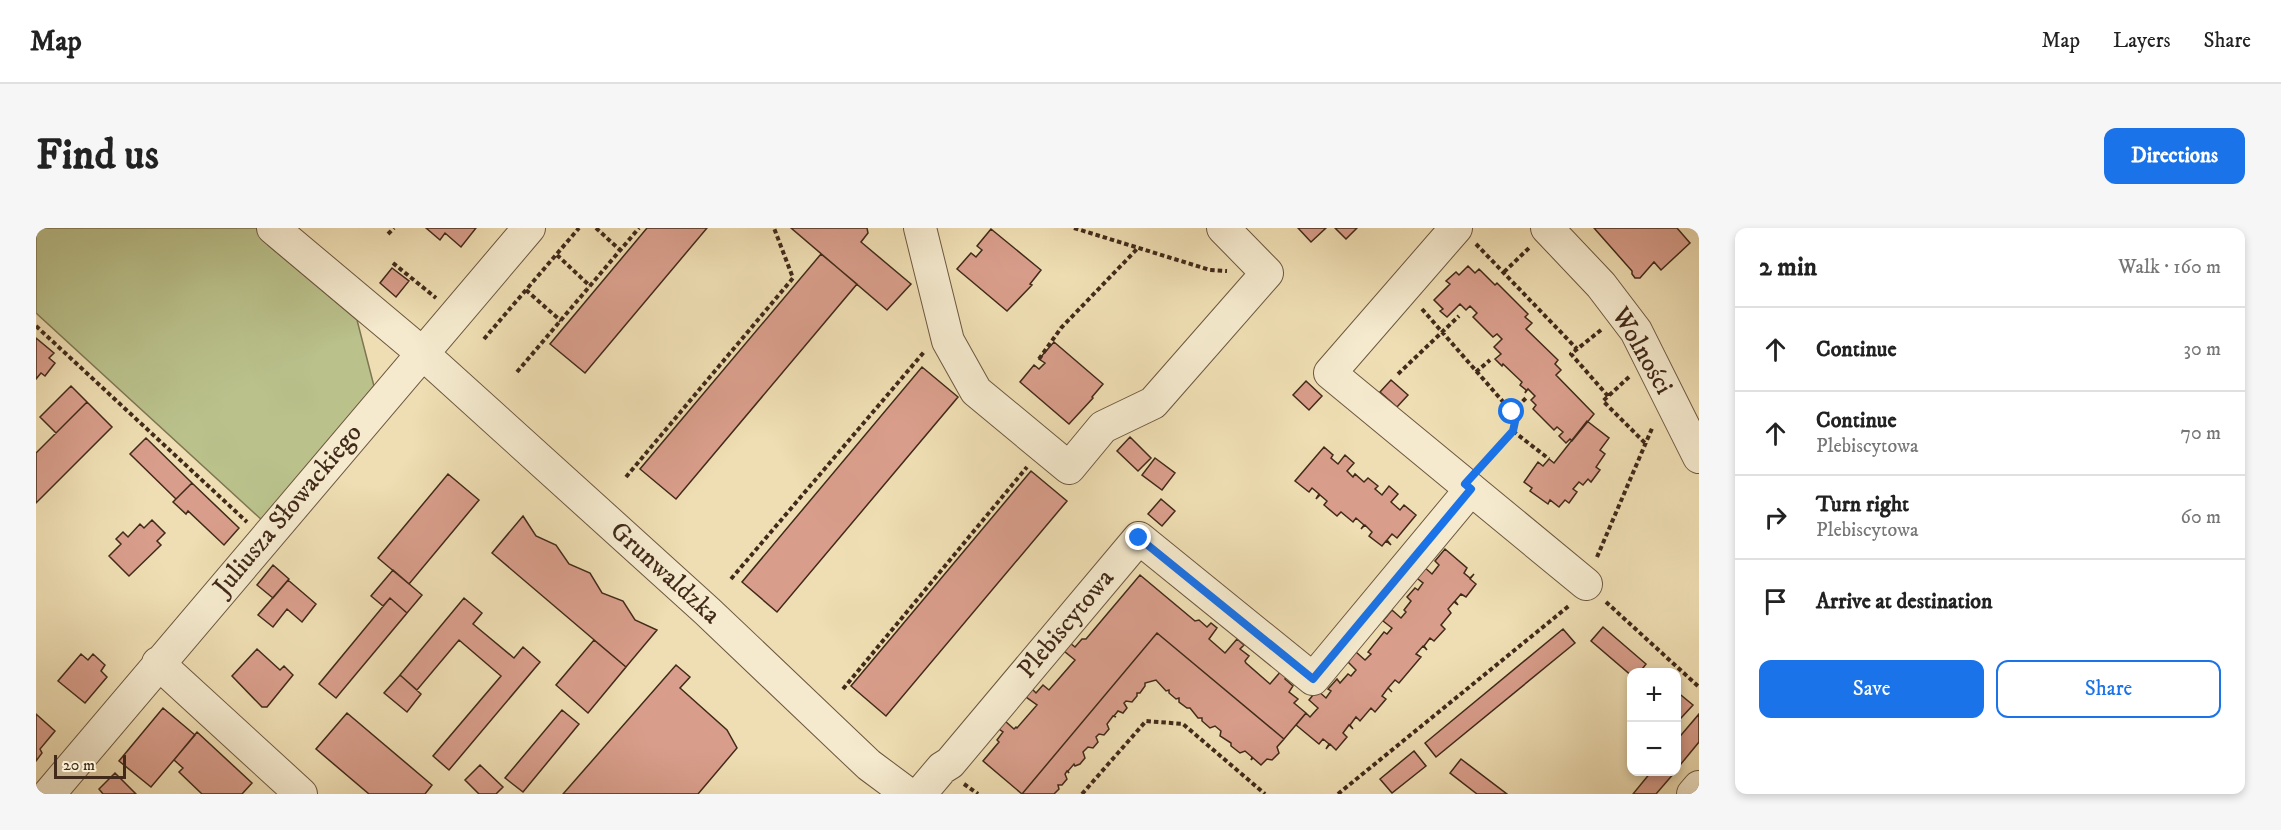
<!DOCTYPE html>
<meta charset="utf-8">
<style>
body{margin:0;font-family:"IM FELL DW Pica",serif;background:#f6f6f6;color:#222}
.controls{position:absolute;right:18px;bottom:18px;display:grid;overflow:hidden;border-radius:12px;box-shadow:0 3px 9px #0003}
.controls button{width:54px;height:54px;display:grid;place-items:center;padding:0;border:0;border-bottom:2px solid #e0e0e0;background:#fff;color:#222;font:30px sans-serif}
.scale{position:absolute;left:18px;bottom:15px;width:72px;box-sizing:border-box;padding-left:6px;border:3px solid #422a1a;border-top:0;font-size:16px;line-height:21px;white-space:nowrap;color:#422a1a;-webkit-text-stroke:4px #f5eace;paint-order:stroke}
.stop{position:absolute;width:18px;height:18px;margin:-14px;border:4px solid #1a73e8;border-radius:50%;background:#fff}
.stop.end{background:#1a73e8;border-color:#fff;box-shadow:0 2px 6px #0008}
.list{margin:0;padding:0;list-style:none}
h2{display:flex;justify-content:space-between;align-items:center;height:78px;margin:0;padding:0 24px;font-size:26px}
h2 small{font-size:20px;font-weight:400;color:#767676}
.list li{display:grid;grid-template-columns:39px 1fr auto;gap:18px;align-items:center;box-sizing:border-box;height:84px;padding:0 24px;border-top:2px solid #e0e0e0}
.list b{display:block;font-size:22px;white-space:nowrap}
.list p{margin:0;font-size:20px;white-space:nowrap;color:#767676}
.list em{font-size:20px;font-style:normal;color:#767676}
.actions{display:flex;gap:12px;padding:18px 24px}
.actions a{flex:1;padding:14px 0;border:2px solid #1a73e8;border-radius:12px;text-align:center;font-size:21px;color:#1a73e8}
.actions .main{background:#1a73e8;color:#fff}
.icon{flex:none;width:33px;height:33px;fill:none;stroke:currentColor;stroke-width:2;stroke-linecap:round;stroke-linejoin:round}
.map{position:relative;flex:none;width:1663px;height:566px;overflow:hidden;border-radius:12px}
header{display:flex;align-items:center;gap:36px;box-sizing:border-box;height:84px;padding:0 30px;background:#fff;border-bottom:2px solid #e0e0e0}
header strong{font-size:28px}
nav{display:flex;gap:33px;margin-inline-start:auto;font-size:21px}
.intro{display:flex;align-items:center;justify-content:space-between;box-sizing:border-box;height:144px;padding:0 36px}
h1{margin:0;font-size:42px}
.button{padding:15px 27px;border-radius:12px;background:#1a73e8;color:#fff;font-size:21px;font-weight:700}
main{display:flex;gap:36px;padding:0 36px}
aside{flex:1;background:#fff;border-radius:12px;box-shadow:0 3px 9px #0003}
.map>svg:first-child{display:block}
</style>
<header>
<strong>Map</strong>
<nav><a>Map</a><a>Layers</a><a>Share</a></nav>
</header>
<div class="intro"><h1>Find us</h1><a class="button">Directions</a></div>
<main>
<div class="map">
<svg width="1663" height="566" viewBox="0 0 1663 566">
<rect width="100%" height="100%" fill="#efdeb3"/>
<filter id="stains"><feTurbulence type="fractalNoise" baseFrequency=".00333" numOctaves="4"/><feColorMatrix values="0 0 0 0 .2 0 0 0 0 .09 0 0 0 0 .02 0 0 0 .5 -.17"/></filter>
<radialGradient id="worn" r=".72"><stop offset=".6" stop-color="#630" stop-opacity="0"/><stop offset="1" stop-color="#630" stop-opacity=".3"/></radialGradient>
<path fill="#bac18b" stroke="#7e7652" stroke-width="1.5" d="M0,0H241L232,17L321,92L338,158L228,294L0,85Z"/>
<path fill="#d99e8b" stroke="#422a1a" stroke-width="1.5" d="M390,0H440L425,19L409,5L404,12Z
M611,0H671L549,145L514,116Z
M755,0H831L832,5L825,14L875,56L851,82Z
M1262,0H1290L1275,14Z
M1299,0H1321L1310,11Z
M1558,0H1641L1654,15L1625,42L1618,34L1604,50H1599L1596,46V43Z
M955,1L1005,42L994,56L996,57L971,83L921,41L935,25L940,29L946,22L941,18Z
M785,26L821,56L640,271L604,241Z
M1432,38L1439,45L1443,41L1459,57L1461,55L1492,86L1489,89L1496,95L1490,101L1522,132L1519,136L1525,142L1520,147L1558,186L1536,213L1534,211L1530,215L1523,208L1527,204L1521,199L1518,202L1497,181L1500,177L1495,172L1499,168L1492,161L1489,165L1490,162L1484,157L1486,154L1467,136L1466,138L1459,131L1465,126L1458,119L1466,111L1461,106L1457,109L1437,89L1441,85L1434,78L1430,82L1424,76L1411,89L1404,83L1407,81L1398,72L1414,56L1410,53L1420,44L1423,47Z
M356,40L373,53L360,69L344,55Z
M0,110L18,125L13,130L19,135L9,148L5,145L0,151Z
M1018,114L1067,156L1056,169L1057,170L1033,196L984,154L998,137L1003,141L1009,135L1003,131Z
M886,139L922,169L741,384L706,354Z
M1355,152L1372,167L1361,179L1344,164Z
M1270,153L1286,168L1273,182L1257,167Z
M35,158L51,174L20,205L4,189Z
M51,174L76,199L0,275V225Z
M1551,193L1573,210L1564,222L1569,226L1560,239L1564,242L1555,254L1552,251L1547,257L1543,254L1537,261L1541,264L1533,275L1529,272L1523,279L1514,272L1512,276L1494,263L1496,260L1488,254L1502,234L1507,238L1513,231L1518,235Z
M1094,209L1115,230L1102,243L1081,223Z
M110,210L156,255L140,271L94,226Z
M1288,219L1297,227L1295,230L1302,236L1309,227L1318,235L1311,243L1317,249L1319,246L1328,254L1332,250L1342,258L1339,261L1346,267L1353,258L1362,266L1355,274L1364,282L1368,277L1380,287L1361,310L1356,306L1351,312L1355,317L1350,313L1346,318L1333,308L1336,304L1329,297L1325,301L1328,297L1320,290L1317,294L1305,284L1301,288L1288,277L1291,273L1284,267L1280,271L1283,266L1276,260L1273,264L1259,253Z
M1119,230L1139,245L1126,262L1106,247Z
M995,243L1031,273L850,488L815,458Z
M412,246L443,272L373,356L342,330Z
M156,255L203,300L188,317L152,283L150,286L137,274Z
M1125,271L1139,283L1126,298L1112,286Z
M487,288L500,308L520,317L533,336L554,345L566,365L587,373L599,392L621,402L590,439L456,325Z
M116,292L129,305L121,313L125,317L93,348L73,328L85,316L80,311L87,304L92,309L104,296L108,300Z
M1409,321L1431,340L1428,345L1434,350L1438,346L1434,351L1440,356L1430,369L1425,366L1419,373L1422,377L1418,374L1412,381L1415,385L1405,397L1409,401L1398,413L1394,410L1388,418L1391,422L1387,418L1380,426L1385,429L1363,455L1359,452L1352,460L1356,464L1352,460L1346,468L1350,471L1339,484L1335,480L1324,493L1320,489L1314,497L1317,501L1313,497L1307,505L1311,509L1300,522L1294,516L1290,521L1293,516L1287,511L1283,516L1260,497L1270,485L1274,489L1282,480L1273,472L1281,462L1290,470L1295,463L1292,461L1301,451L1304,455L1312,446L1315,448L1320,442L1312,434L1320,424L1329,432L1335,426L1332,424L1348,404L1351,406L1356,400L1347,393L1356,382L1365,390L1370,384L1368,382L1375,373L1371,369L1379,360L1382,362L1387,355L1378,348L1387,338L1396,346L1403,337L1399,333Z
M237,337L253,351L237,370L221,357Z
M357,342L386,367L371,385L354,370L347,378L335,368Z
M1104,347L1159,393L1163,392L1171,399L1175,395L1181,400L1173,411L1189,425L1201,411L1208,417L1204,421L1213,428L1209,433L1210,435L1234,456L1246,442L1253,447L1249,451L1257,458L1253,464L1262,471L1258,475L1270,485L1248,511L1121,405L986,566L947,533L963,514L961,512L967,504L963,501L969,493L978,501L980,499L981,500L1001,477L990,469L996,461L1000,465L1007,457L1013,462L1039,432L1028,423L1034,415L1039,419L1046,411H1050Z
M252,352L280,376L266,394L251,381L237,399L222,387Z
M354,370L371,385L300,470L283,456Z
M428,370L446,385L437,396L478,430L487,419L504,434L413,542L397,528L465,448L423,412L381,462L364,447Z
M1567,399L1610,436L1603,445H1596V448L1555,413Z
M1527,401L1539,415L1400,529L1389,515Z
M1121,405L1248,511L1241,519L1243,525L1236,532L1231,531L1225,537L1217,530L1215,532L1216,529L1209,523L1204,525L1195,518V515L1184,508L1185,503L1179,498L1174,500L1166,493V490H1162L1154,480H1151L1143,474V470L1140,471L1133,465V462L1130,463L1120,452L1109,455V458L1104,465H1101V468L1096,474L1090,473L1088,475L1091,480L1087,485L1082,483L1078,488L1080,489L1077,488L1071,496L1073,501L1068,507L1063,506L1060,509L1062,514L1057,520L1052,519L1047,524L1049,530L1044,536L1039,538L1038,536L1032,543L1033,545L1031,543L1029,546L1031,551L1026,557H1022L1023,561L1018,566H986Z
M558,412L590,439L552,485L520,457Z
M221,421L244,442L248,438L257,447L231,479H226L196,448Z
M45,426L52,432L57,426L69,437L65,443L71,449L49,475L22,453Z
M640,437L654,449L644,460L691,502L701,520L662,566H527Z
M364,447L385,466L371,484L348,465Z
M1640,463L1657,477L1645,490L1640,487Z
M127,480L159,507L115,559L83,533Z
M526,482L543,496L487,564L469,550Z
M311,485L396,557L389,566H333L280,521Z
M0,486L19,503L4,521L6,525L0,533Z
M1663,486V514L1640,542V513Z
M161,504L216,555L206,566H166L143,544L147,540L138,532Z
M1378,523L1390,538L1356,565L1344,551Z
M1425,531L1471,566H1441L1414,545Z
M444,537L467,559L460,566H443L429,552Z
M1615,544H1639L1620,566H1597Z
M79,545L100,566H67L63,561Z"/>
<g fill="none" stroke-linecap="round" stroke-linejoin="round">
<g stroke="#6d5740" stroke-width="34">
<path id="minor" d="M237,0L386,125L671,383L833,537L872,566
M884,0L912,113L940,163L1033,240L1067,199L1117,175L1231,45L1187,0
M1420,0L1294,145L1550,356
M1511,0L1565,57L1600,103L1663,229
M122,435L265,566
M13,566L493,0
M884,566L906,540L914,535L1103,310L1277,451L1435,261
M1657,566L1663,559"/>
</g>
<path stroke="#422a1a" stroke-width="4" stroke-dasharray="4.5 3" stroke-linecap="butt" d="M560,0L584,22
M1038,0L1174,42L1191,43
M352,6L358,0
M1440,16L1541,121
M521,27L554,58
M357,35L400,70
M1468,44L1493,20
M490,62L525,93
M1386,81L1476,184L1480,189L1477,203L1513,231
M0,98L211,294
M1565,102L1535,126L1572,168
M448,111L543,0
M1003,131L1025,100L1102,20
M481,144L603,0
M1440,144L1454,132
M1362,146L1423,88
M1593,149L1567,173L1610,216
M1476,184L1490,170
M1447,236L1477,203
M590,249L757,50L738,0
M1561,329L1617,198
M695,351L888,124
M1570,374L1663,459
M807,461L991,239
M928,556L942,566
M1046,566L1110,493L1147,496L1229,566
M1302,566L1534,377"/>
<use href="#minor" stroke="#f5eace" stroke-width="32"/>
</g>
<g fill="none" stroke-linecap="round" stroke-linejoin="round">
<path stroke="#1a73e8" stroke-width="8" d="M1103,310L1277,451L1435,261L1429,256L1477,203L1480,189L1476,184"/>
</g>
<g text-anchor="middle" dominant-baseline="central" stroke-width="4.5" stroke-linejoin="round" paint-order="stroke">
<g font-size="26" fill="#422a1a" stroke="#f5eace">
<text transform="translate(1606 123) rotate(60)">Wolności</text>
<text transform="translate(252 282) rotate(-50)">Juliusza Słowackiego</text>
<text transform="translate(629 345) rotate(42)">Grunwaldzka</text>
<text transform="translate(1030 396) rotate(-50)">Plebiscytowa</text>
</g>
</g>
<rect width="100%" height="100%" filter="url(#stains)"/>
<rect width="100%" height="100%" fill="url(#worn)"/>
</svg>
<div class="controls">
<button>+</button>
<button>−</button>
</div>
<div class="scale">20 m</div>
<div class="stop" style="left:1476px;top:184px"></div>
<div class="stop end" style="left:1103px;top:310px"></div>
</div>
<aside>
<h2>2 min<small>Walk · 160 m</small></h2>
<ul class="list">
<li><svg class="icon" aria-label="ahead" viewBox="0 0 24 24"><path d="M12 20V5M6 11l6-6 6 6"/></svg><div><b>Continue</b></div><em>30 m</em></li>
<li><svg class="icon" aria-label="ahead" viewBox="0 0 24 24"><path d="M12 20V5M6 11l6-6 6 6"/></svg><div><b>Continue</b><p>Plebiscytowa</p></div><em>70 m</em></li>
<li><svg class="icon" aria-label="right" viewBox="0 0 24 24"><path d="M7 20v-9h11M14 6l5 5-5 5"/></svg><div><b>Turn right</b><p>Plebiscytowa</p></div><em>60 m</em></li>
<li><svg class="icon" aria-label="arrive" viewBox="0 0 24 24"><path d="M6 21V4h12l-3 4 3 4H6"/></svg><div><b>Arrive at destination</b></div></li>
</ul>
<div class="actions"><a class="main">Save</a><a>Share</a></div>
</aside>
</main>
